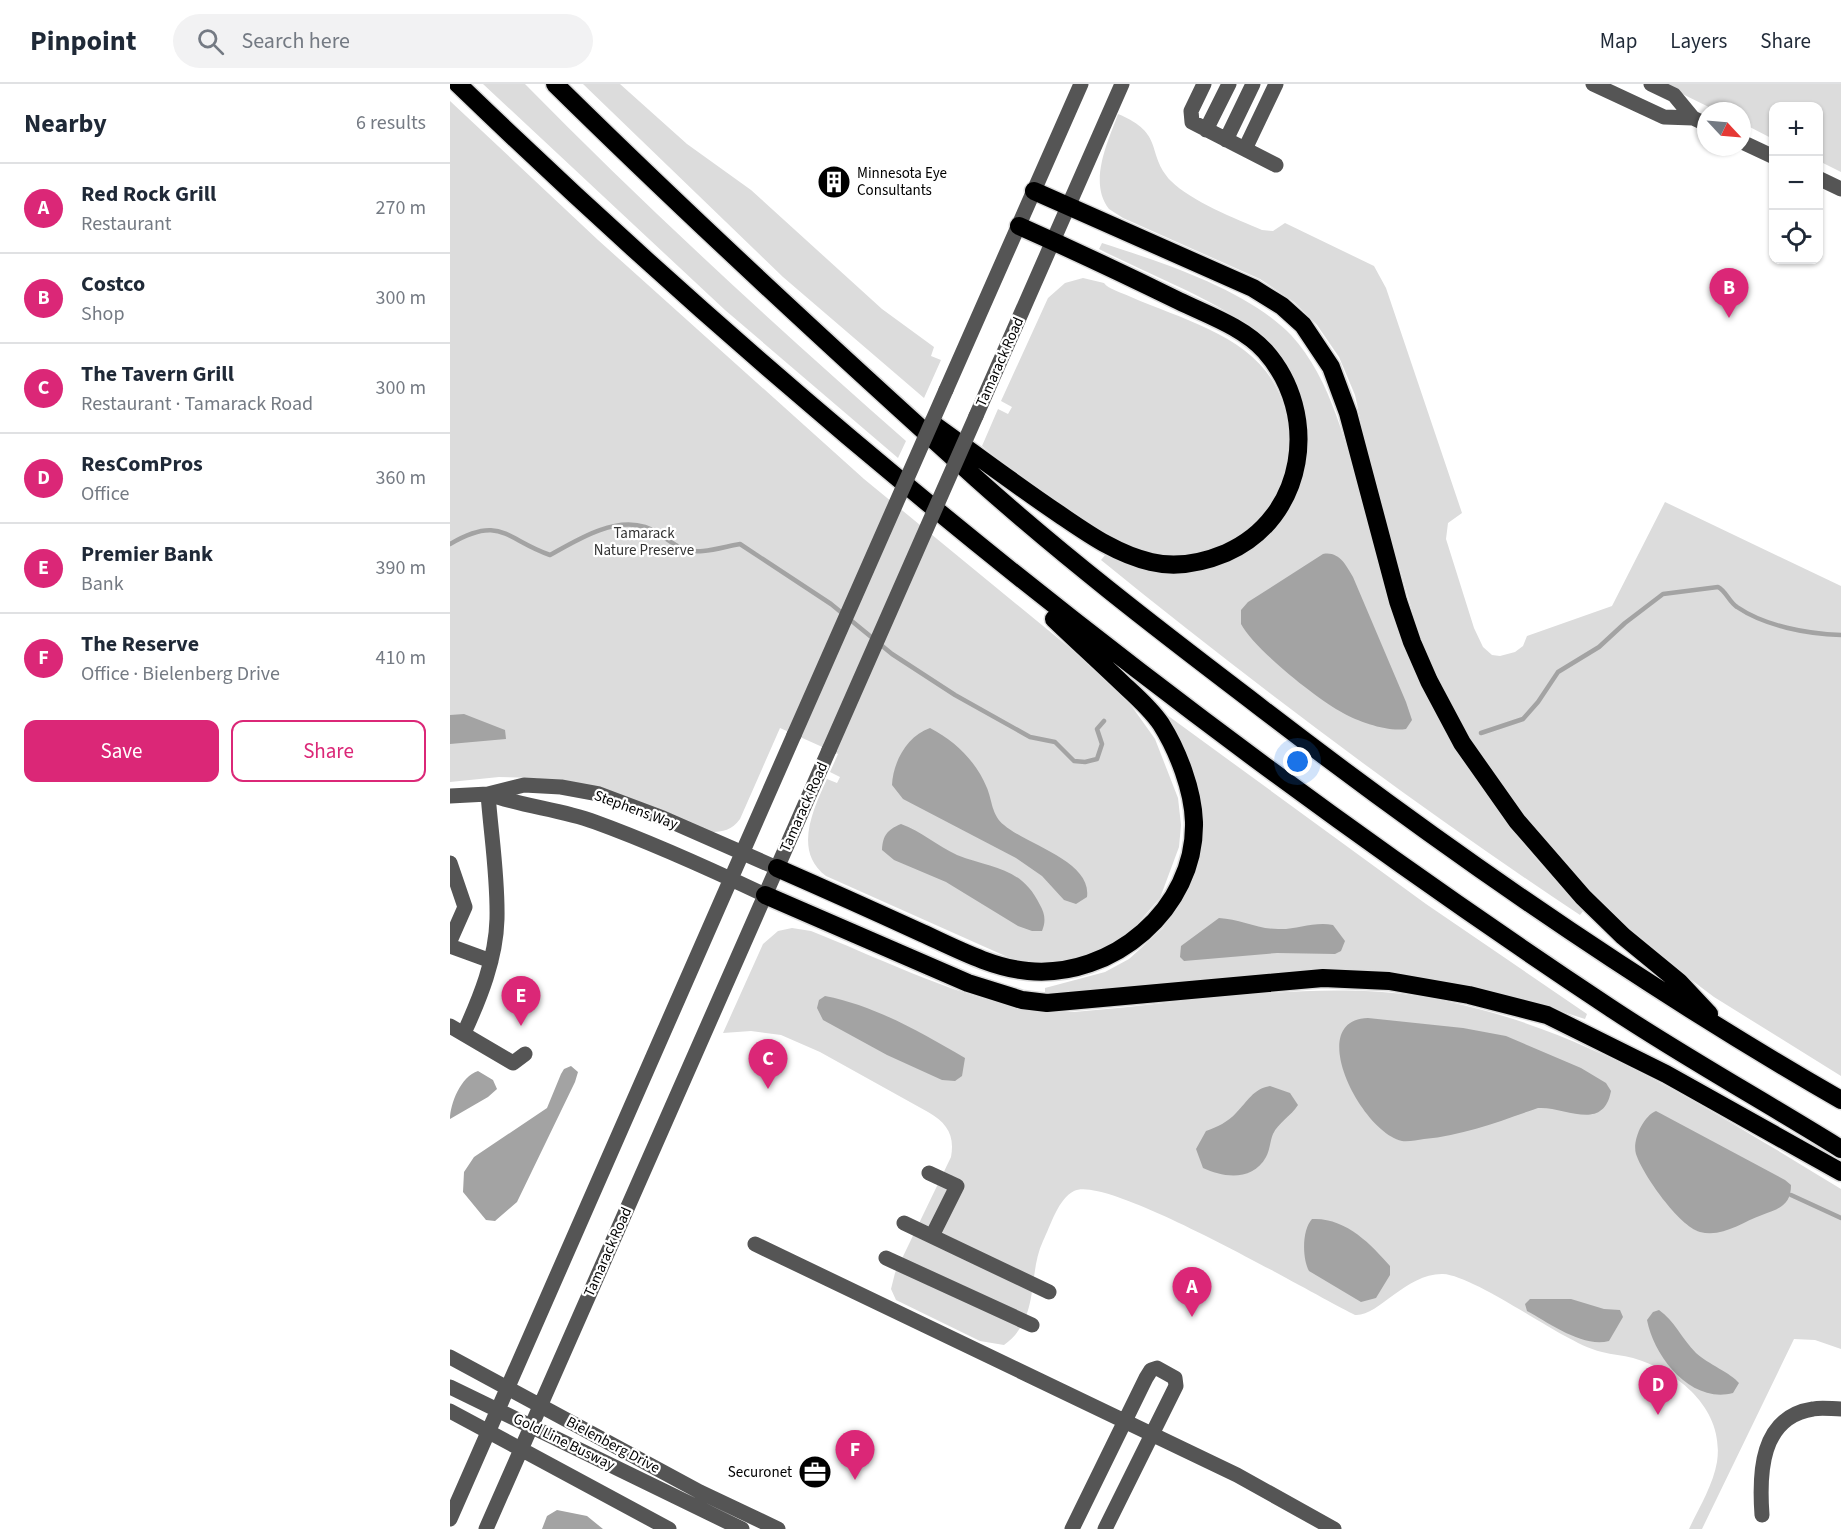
<!DOCTYPE html>
<meta charset="utf-8">
<style>
body{margin:0;font-family:"Source Sans 3",sans-serif;background:#f2f2f3;color:#1f2937}
.controls{position:absolute;right:18px;top:18px;display:grid;overflow:hidden;border-radius:12px;box-shadow:0 2px 4px #0004}
.controls button{width:54px;height:54px;display:grid;place-items:center;padding:0;border:0;border-bottom:2px solid #e0e1e3;background:#fff;color:#1f2937;font:30px sans-serif}
.compass{position:absolute;left:1247px;top:18px;width:54px;height:54px;border-radius:50%;background:#fff;box-shadow:0 2px 4px #0004;rotate:116deg}
.you{position:absolute;left:848px;top:678px;width:21px;height:21px;margin:-15px;border:4px solid #fff;border-radius:50%;background:#1a73e8;box-shadow:0 0 0 9px #1a73e833}
.badge{display:grid;place-items:center;width:39px;height:39px;border-radius:50%;background:#db2777;color:#fff;font-size:20px;font-weight:700}
.pin{position:absolute;translate:-50% -50px;filter:drop-shadow(0 2px 3px #0008)}
.pin::after{content:'';position:absolute;top:32px;width:21px;height:18px;background:inherit;clip-path:polygon(0 0,100% 0,50% 100%)}
.list{margin:0;padding:0;list-style:none}
h2{display:flex;justify-content:space-between;align-items:center;height:78px;margin:0;padding:0 24px;font-size:26px}
h2 small{font-size:20px;font-weight:400;color:#747a83}
.list li{display:grid;grid-template-columns:39px 1fr auto;gap:18px;align-items:center;box-sizing:border-box;height:90px;padding:0 24px;border-top:2px solid #e0e1e3}
.list b{display:block;font-size:22px;white-space:nowrap}
.list p{margin:0;font-size:20px;white-space:nowrap;color:#747a83}
.list em{font-size:20px;font-style:normal;color:#747a83}
.actions{display:flex;gap:12px;padding:18px 24px}
.actions a{flex:1;padding:14px 0;border:2px solid #db2777;border-radius:12px;text-align:center;font-size:21px;color:#db2777}
.actions .main{background:#db2777;color:#fff}
.icon{flex:none;width:33px;height:33px;fill:none;stroke:currentColor;stroke-width:2;stroke-linecap:round;stroke-linejoin:round}
.map{position:relative;flex:none;width:1391px;height:1445px;overflow:hidden}
header{display:flex;align-items:center;gap:36px;box-sizing:border-box;height:84px;padding:0 30px;background:#fff;border-bottom:2px solid #e0e1e3}
header strong{font-size:28px}
nav{display:flex;gap:33px;margin-inline-start:auto;font-size:21px}
.search{width:420px;height:54px;background:#f2f2f3;display:flex;align-items:center;gap:15px;box-sizing:border-box;padding:0 21px;border-radius:33px;color:#747a83;font-size:22px}
main{display:flex}
aside{flex:1;background:#fff}
.map>svg:first-child{display:block}
</style>
<header>
<strong>Pinpoint</strong>
<div class="search"><svg class="icon" aria-label="search" viewBox="0 0 24 24"><circle cx="10" cy="10" r="6"/><path d="M15 15l6 6"/></svg>Search here</div>
<nav><a>Map</a><a>Layers</a><a>Share</a></nav>
</header>
<main>
<aside>
<h2>Nearby<small>6 results</small></h2>
<ul class="list">
<li><span class="badge">A</span><div><b>Red Rock Grill</b><p>Restaurant</p></div><em>270 m</em></li>
<li><span class="badge">B</span><div><b>Costco</b><p>Shop</p></div><em>300 m</em></li>
<li><span class="badge">C</span><div><b>The Tavern Grill</b><p>Restaurant · Tamarack Road</p></div><em>300 m</em></li>
<li><span class="badge">D</span><div><b>ResComPros</b><p>Office</p></div><em>360 m</em></li>
<li><span class="badge">E</span><div><b>Premier Bank</b><p>Bank</p></div><em>390 m</em></li>
<li><span class="badge">F</span><div><b>The Reserve</b><p>Office · Bielenberg Drive</p></div><em>410 m</em></li>
</ul>
<div class="actions"><a class="main">Save</a><a>Share</a></div>
</aside>
<div class="map">
<svg width="1391" height="1445" viewBox="0 0 1391 1445">
<rect width="100%" height="100%" fill="#fff"/>
<path fill="#dcdcdc" d="M33,0H75C197,124 325,242 456,357L448,374L275,226Z
M133,0H170L237,60L301,106L432,225L484,263L481,272L491,276L474,314L333,193Z
M1212,0H1391V88L1369,77L1368,22H1324L1323,55L1292,39V27H1267Z
M0,17L148,156L414,395L637,578L678,617L705,655L728,714L731,741L729,763L710,814L675,854L617,879L573,878L562,875L376,792C343,767 363,726 377,695L387,699L390,693L380,688L388,670L330,644L290,735C282,746 273,748 260,748L86,694L49,693L0,698Z
M668,30C716,50 695,69 721,97C741,117 786,135 812,146L823,147L835,139L924,182L936,204L1012,429L998,439L996,455L1024,544L1033,563L1042,571L1050,572L1065,568L1073,562L1077,552L1162,522L1215,418L1391,502V992L1264,913L1191,858L1148,817L1059,713L1020,657L996,613L970,554L920,381L905,311L889,273L867,241L844,218L810,195L673,134L659,125C638,98 658,58 668,30Z
M652,159C711,178 798,206 841,251C895,309 905,414 933,485C947,523 969,559 987,595C1010,640 1031,694 1057,737C1078,769 1107,798 1134,826L1130,831C964,721 805,601 651,476L656,470C686,488 706,487 739,482C752,480 771,480 783,475C867,439 880,321 820,259C783,222 697,190 649,165Z
M633,194L654,199C658,205 673,209 681,213C731,235 798,251 825,301C873,390 793,493 695,468C644,455 573,396 532,362L548,325L558,330L562,323L551,317L598,214L615,199Z
M717,631L976,820L1137,930L1135,935L1069,914L970,896L595,911V904L655,888L679,875L713,844L736,808L749,764L714,633Z
M342,844L361,847C440,878 540,931 624,928C726,920 830,901 932,908C1102,922 1249,1019 1391,1105V1265L1365,1256L1344,1255L1252,1445H1239C1249,1424 1263,1401 1267,1378C1275,1325 1228,1287 1183,1274C1173,1271 1162,1271 1152,1268C1139,1265 1126,1258 1115,1252C1088,1238 1019,1191 993,1190C956,1189 928,1233 905,1231C864,1211 657,1089 624,1107C608,1115 601,1141 593,1157C577,1191 591,1234 554,1261L530,1257L446,1216L441,1205L445,1189L501,1073C505,1051 497,1039 478,1028L370,968L331,951L301,947L273,949L313,860L328,847Z"/>
<path fill="#a3a3a3" d="M873,470C889,467 896,481 903,493L956,618L962,636L956,645C938,648 909,638 893,629C867,615 805,566 791,540V526L798,518Z
M14,630L55,646L56,655L0,660V631Z
M480,644C505,657 526,677 537,704C542,716 542,732 554,741C577,761 642,777 637,813L626,820L614,816L592,792L566,774L453,715L442,701C443,678 457,652 480,644Z
M451,740C471,747 487,762 507,771C542,785 571,782 590,821C595,830 596,837 592,847H582L568,842L496,798L444,776L432,766C433,751 437,746 451,740Z
M769,834C790,835 809,846 831,845C848,845 866,837 883,841L895,857L891,867L885,870L827,869L734,877L730,873L731,862Z
M375,912C426,922 470,948 515,974L512,992L505,997L492,996L437,971L373,936L367,924L369,916Z
M918,934L1013,944L1056,952L1131,984L1156,999L1161,1007C1153,1049 1115,1022 1088,1024C1050,1037 1015,1051 974,1055C967,1056 958,1058 952,1057C911,1048 854,936 918,934Z
M121,982L128,988L125,998L67,1118L45,1137L36,1136L13,1108L14,1088L24,1073L97,1024L111,990L114,985Z
M28,987L43,996L47,1005L38,1013L0,1035C0,1020 11,992 28,987Z
M820,1002L840,1009L848,1021C841,1032 828,1039 823,1050C820,1057 820,1066 816,1073C803,1097 774,1094 753,1084L746,1065L756,1047C767,1043 778,1038 786,1029C798,1017 803,1005 820,1002Z
M1206,1027L1335,1096L1341,1101C1341,1121 1329,1125 1312,1131C1292,1138 1272,1154 1250,1148C1229,1142 1193,1091 1186,1070C1182,1057 1193,1032 1206,1027Z
M862,1135C895,1133 921,1160 940,1182V1191L926,1214L911,1218L859,1187C852,1174 852,1146 862,1135Z
M1080,1215H1121L1154,1225L1170,1226L1173,1233L1159,1257C1133,1264 1099,1239 1077,1227L1075,1220Z
M1209,1226C1224,1236 1232,1255 1246,1269C1258,1280 1281,1289 1289,1299L1283,1309C1241,1320 1204,1273 1197,1236L1203,1228Z
M107,1426L137,1432L153,1445H92L97,1432Z"/>
<g fill="none" stroke-linecap="round" stroke-linejoin="round">
<path stroke="#a3a3a3" stroke-width="4.5" d="M0,460C51,430 56,456 100,471C127,456 163,433 195,443C208,447 219,458 231,464C248,472 272,463 290,460L381,520L442,570L505,611L580,653L605,658L624,677L635,678L647,675L652,660L647,645L654,637
M1031,649L1073,635L1088,618L1108,588L1149,563L1175,539L1213,510L1268,503C1276,507 1279,518 1287,523C1315,542 1357,550 1391,551
M1341,1111L1391,1134"/>
<g stroke="#dbdbdb" stroke-width="21">
<path id="highway" d="M8,0C362,342 748,650 1159,923C1234,973 1314,1017 1391,1065
M105,0C242,135 384,266 527,395C613,472 705,543 797,613C986,759 1184,897 1391,1016
M584,107L803,204L832,222L853,241L881,283L898,329L948,517L962,558L979,597L1012,659L1067,737L1133,813L1173,852L1229,898L1259,930
M483,340C525,370 566,401 609,430C637,449 666,470 701,478C726,484 752,479 776,469C856,434 871,330 815,267C793,243 758,231 729,217C676,191 623,166 569,142
M327,784C375,805 424,827 472,849C505,864 542,884 578,887C662,895 746,825 744,738C743,706 728,667 711,640C701,625 686,612 673,600C650,578 627,557 604,535
M315,811L518,899L572,916L597,919L873,894L939,897L1019,911L1097,931L1216,990L1391,1088"/>
</g>
<path stroke="#555" stroke-width="15" d="M754,0L741,27L742,38L826,81
M1143,0L1214,33L1243,34L1256,40
M1201,0L1224,11L1243,34
M756,46L779,0
M776,56L803,0
M1292,58L1324,73
M795,65L826,0
M1368,94L1391,105
M496,306L631,0
M526,332L672,0
M38,710C74,723 110,725 145,738C203,759 260,785 315,811
M0,712L38,710L74,701L111,703L149,710L213,734L327,784
M0,779L15,823L0,857
M0,862L41,877
M0,942L63,979L75,970
M14,949C30,914 46,875 47,835C48,793 41,751 38,710
M479,1089L507,1102L482,1152
M454,1139L599,1208
M305,1160L787,1391L884,1445
M436,1174L582,1241
M0,1273L250,1408L328,1445
M0,1303L292,1445
M0,1327L219,1445
M1312,1431C1309,1390 1310,1333 1363,1325C1372,1323 1382,1325 1391,1325
M0,1435L344,651
M36,1445L379,666
M622,1445L696,1294L701,1286L707,1284L725,1294L726,1302L655,1445"/>
<use href="#highway" stroke="#000" stroke-width="18"/>
<path stroke="#555" stroke-width="15" d="M344,651L496,306
M379,666L526,332"/>
</g>
<defs>
<g id="building-disc" transform="scale(1.725)"><circle r="9.5" fill="#000" stroke="#fff"/><path d="M-4-6H4V6H1V3H-1V6H-4ZM-2.5-4.3h1.7v1.8h-1.7ZM.8-4.3h1.7v1.8H.8ZM-2.5-1h1.7V.8h-1.7ZM.8-1h1.7V.8H.8Z" fill="#fff"/></g>
<g id="office-disc" transform="scale(1.725)"><circle r="9.5" fill="#000" stroke="#fff"/><path d="M-6-3h4V-5.5h4V-3h4V5H-6ZM-1-4.5V-3h2v-1.5ZM-6 0V1H6V0Z" fill="#fff"/></g>
</defs>
<g fill-rule="evenodd">
<use href="#building-disc" x="384" y="98"/>
<use href="#office-disc" x="365" y="1388"/>
</g>
<g text-anchor="middle" dominant-baseline="central" stroke-width="4.5" stroke-linejoin="round" paint-order="stroke">
<g font-size="15" fill="#000" stroke="#fff" text-anchor="start">
<text x="407" y="89">Minnesota Eye<tspan x="407" dy="17">Consultants</tspan></text>
<text x="342" y="1388" text-anchor="end">Securonet</text>
</g>
<g font-size="15" fill="#000" stroke="#fff">
<text transform="translate(550 278) rotate(-66)">Tamarack Road</text>
<text transform="translate(354 723) rotate(-66)">Tamarack Road</text>
<text transform="translate(186 726) rotate(20)">Stephens Way</text>
<text transform="translate(158 1168) rotate(-66)">Tamarack Road</text>
<text transform="translate(114 1358) rotate(26)">Gold Line Busway</text>
<text transform="translate(163 1361) rotate(28)">Bielenberg Drive</text>
</g>
<g font-size="15" fill="#333" stroke="#fff">
<text x="194" y="449">Tamarack<tspan x="194" dy="17">Nature Preserve</tspan></text>
</g>
</g>
</svg>
<div class="controls">
<button>+</button>
<button>−</button>
<button><svg class="icon" aria-label="locate" viewBox="0 0 24 24"><circle cx="12" cy="12" r="6"/><path d="M12 2v4M12 18v4M2 12h4M18 12h4"/></svg></button>
</div>
<svg class="compass" viewBox="-18 -18 36 36"><path d="M0-13l5 13h-10z" fill="#e53935"/><path d="M0 13l5-13h-10z" fill="#747a83"/></svg>
<div class="you"></div>
<div class="pin badge" style="left:742px;top:1233px">A</div>
<div class="pin badge" style="left:1279px;top:234px">B</div>
<div class="pin badge" style="left:318px;top:1005px">C</div>
<div class="pin badge" style="left:1208px;top:1331px">D</div>
<div class="pin badge" style="left:71px;top:942px">E</div>
<div class="pin badge" style="left:405px;top:1396px">F</div>
</div>
</main>
